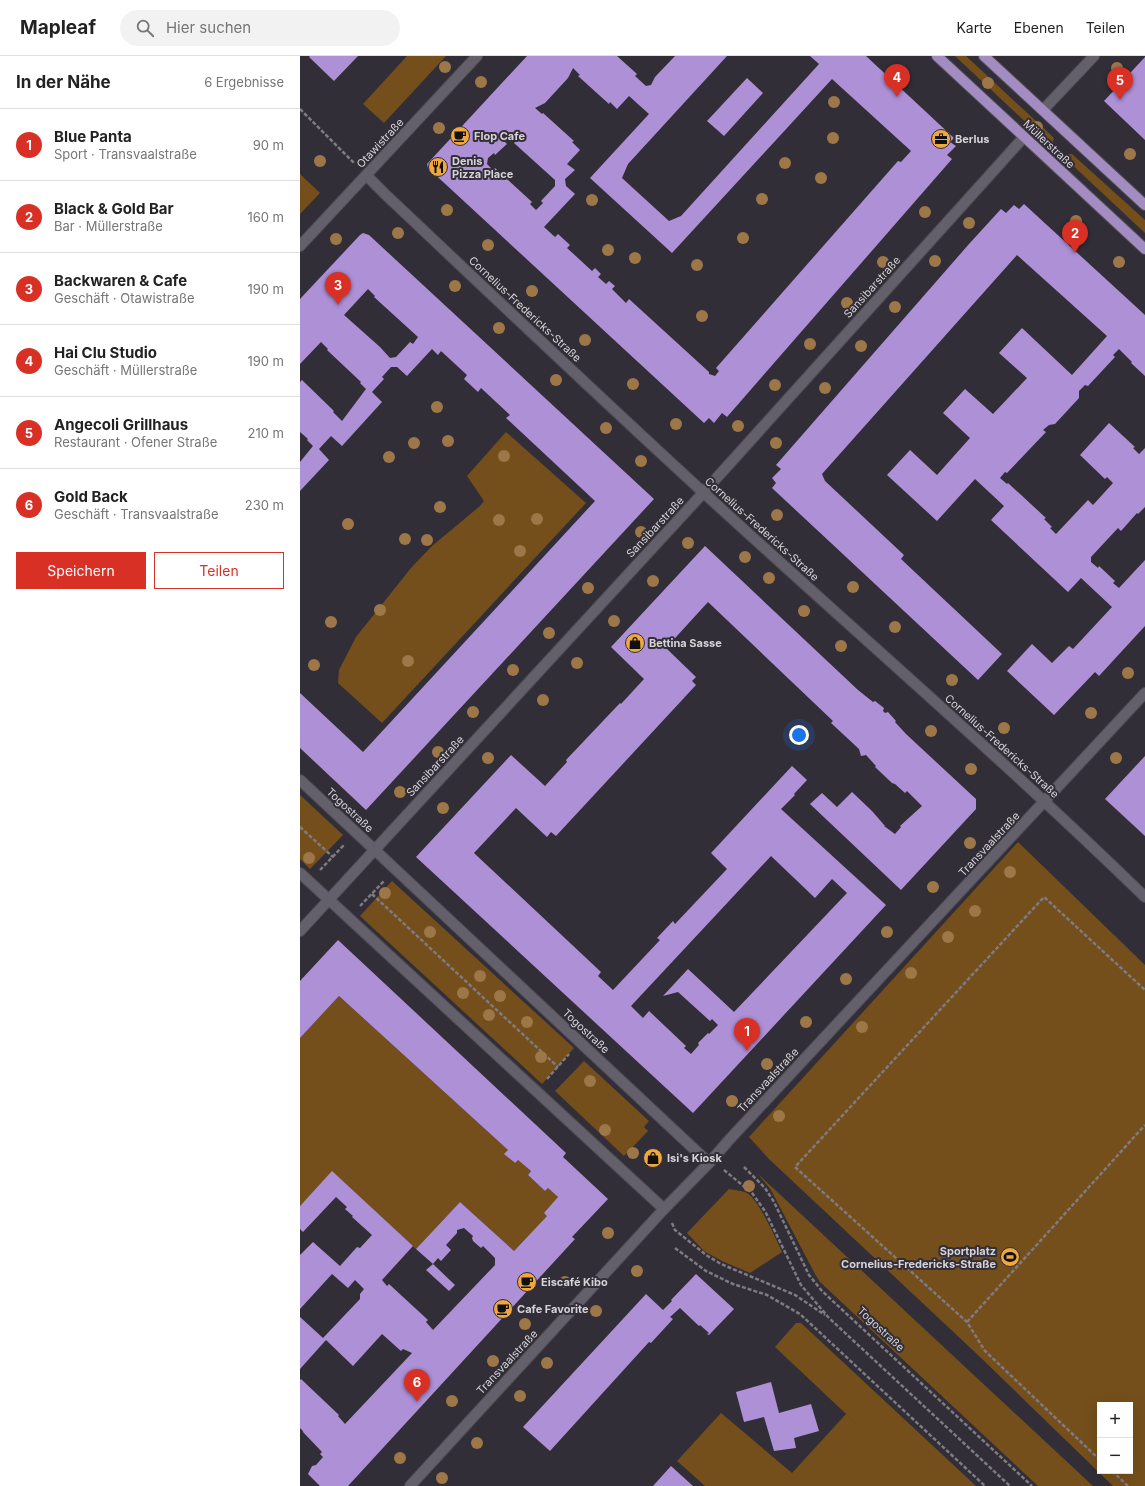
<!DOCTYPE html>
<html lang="de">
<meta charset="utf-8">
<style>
body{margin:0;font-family:Inter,sans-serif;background:#f2f2f2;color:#222}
.controls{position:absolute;right:12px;bottom:12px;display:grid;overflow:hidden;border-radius:0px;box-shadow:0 4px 16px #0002}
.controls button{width:36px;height:36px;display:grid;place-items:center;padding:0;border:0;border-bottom:1px solid #e0e0e0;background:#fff;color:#222;font:20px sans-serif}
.you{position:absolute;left:499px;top:679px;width:14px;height:14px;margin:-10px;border:3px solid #fff;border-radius:50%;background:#1a73e8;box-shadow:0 0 0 6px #1a73e833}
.badge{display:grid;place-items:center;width:26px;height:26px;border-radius:50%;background:#d93025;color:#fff;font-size:13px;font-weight:700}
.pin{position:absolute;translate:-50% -33px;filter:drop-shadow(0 1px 2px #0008)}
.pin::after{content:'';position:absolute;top:21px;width:14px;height:12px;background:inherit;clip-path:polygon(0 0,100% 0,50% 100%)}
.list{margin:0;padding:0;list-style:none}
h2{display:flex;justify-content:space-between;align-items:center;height:52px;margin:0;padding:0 16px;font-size:17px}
h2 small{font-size:13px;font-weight:400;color:#767676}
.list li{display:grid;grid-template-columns:26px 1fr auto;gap:12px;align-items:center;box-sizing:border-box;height:72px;padding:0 16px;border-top:1px solid #e0e0e0}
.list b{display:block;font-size:15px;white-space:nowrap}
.list p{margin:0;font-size:13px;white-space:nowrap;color:#767676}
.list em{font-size:13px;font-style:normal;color:#767676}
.actions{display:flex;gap:8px;padding:12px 16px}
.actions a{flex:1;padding:9px 0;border:1px solid #d93025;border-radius:0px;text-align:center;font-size:14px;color:#d93025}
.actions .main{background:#d93025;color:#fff}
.icon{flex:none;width:22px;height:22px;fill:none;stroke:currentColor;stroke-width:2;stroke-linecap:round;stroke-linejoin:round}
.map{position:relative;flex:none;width:845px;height:1430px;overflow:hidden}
header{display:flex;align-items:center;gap:24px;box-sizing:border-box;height:56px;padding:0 20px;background:#fff;border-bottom:1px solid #e0e0e0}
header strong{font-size:19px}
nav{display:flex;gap:22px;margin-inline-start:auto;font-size:14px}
.search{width:280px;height:36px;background:#f2f2f2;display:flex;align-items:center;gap:10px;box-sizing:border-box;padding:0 14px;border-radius:22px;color:#767676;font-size:15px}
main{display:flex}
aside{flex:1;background:#fff}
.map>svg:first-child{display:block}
</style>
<header>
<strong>Mapleaf</strong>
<div class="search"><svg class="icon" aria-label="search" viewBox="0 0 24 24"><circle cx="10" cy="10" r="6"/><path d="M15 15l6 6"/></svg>Hier suchen</div>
<nav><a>Karte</a><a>Ebenen</a><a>Teilen</a></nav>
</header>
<main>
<aside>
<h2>In der Nähe<small>6 Ergebnisse</small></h2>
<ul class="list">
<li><span class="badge">1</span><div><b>Blue Panta</b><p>Sport · Transvaalstraße</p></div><em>90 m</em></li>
<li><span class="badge">2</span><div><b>Black &amp; Gold Bar</b><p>Bar · Müllerstraße</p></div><em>160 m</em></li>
<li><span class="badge">3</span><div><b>Backwaren &amp; Cafe</b><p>Geschäft · Otawistraße</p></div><em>190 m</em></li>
<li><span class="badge">4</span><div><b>Hai Clu Studio</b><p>Geschäft · Müllerstraße</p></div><em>190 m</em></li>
<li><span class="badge">5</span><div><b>Angecoli Grillhaus</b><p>Restaurant · Ofener Straße</p></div><em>210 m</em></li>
<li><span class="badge">6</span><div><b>Gold Back</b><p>Geschäft · Transvaalstraße</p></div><em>230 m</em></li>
</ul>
<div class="actions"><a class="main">Speichern</a><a>Teilen</a></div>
</aside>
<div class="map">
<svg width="845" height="1430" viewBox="0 0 845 1430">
<rect width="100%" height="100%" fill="#322e37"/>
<path fill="#744f1b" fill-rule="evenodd" d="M107,0H146L84,67L63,48Z
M655,0H666L753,81L754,84L751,87H748Z
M768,98H772L845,164V177L767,104L766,101Z
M0,118L20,137L0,158Z
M206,376L286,447L82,667L38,627L39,614L56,581L111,512L132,490L180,450L184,445L167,420Z
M0,739L43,779L10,813L0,803Z
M718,786L845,909V1430H813L679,1300L469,1103L449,1081ZM800,1349H830V1415H800Z
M92,825L274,992L242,1028L60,860Z
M39,940L208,1094L205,1098L214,1107L218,1104L231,1115L228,1119L245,1135L248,1132L258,1141L247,1160L214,1195L160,1146L116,1193L32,1116L0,1150V982Z
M284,1005L349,1065L344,1071L348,1075L324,1100L255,1035Z
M458,1118L793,1430H738L520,1226L515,1218L471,1134Z
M429,1133C435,1134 443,1135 447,1137C459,1144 476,1183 482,1196L450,1217L422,1205L404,1195L387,1177Z
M496,1267H501L676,1430H405L377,1405L421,1357L492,1417L546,1358L561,1372L475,1291Z"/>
<path fill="#ad90d6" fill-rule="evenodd" d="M10,0H58L34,25L9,1Z
M227,0H317L337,18L335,20L346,30L351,29L355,21L375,0H427L328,108L322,122L369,165L381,160L519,8L510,0H566L654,82L650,86L656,90L647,99L652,103L427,361L422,357L414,367L409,362L404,367L128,112L127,108ZM273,12L280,19L278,20L309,48L310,46L317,53L329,40L349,58L290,122L372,197L532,23L611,95L601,106L598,105L416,312L419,315L415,320L409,318V316L329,243L326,247L312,233L315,230L309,225L306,228L298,221L301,218L295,212L292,215L279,203L267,192L270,189L258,178L255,181L244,171L275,138L266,130L265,123L275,114L267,108L280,94L272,86L274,85L243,57L242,58L235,52L245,47L268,22ZM210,80L216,85L214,87L255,124V130L241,145L243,147L236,154L230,148L232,146L195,112L193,114L187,108L188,102L194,97L195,99L207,88L205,86Z
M845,1V84L804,45Z
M447,22L463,37L424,80L407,65Z
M724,148L845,259V320L831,307L832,306L819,293L813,299L815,301L788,330L785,329L779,335V342L755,368L749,369L743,374L746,376L707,417L705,416L700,422L707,428L708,427L746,462L744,463L752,471L750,472L756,478L788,444L793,449L813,427L807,421L805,423L780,399L809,367L835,391L833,392L839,398L845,392V451L838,458L837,457L821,475L818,472L791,501V506L798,512L799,510L815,525L813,527L819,532L845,504V570L799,620L795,616L754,659L707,615L732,588L752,607L769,590L773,593L812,551L781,522L768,536L691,464L704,450L675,423L637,465L587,419L610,394L637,419L670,382L643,357L665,333L693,358L727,322L699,297L722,272L772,319L807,280L717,199L522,418L525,425L604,499L601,503L702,598L678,624L472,432L476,427L472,422L481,413L476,409L669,188L701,153L706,157L714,149L719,153Z
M63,177L69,179L354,443L66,754L0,692V637L63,696L295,445L206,362L210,359L181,332L178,336L164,323L167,319L141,295L138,299L132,293L107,320L97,311H91L82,321L84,323L72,336L82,346L42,390L31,380L19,393L29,404L0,435V406L13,390L7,384L8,383L0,376V326L2,324L34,355L33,356L42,365L66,333L60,327L61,326L27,294L28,293L21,286L0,308V243L60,179ZM68,233L75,240L74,241L118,281L113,288L110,286L96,301L90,302L80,291L44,259Z
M405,490L558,634L573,646L575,645L584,652L583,655L585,657L588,656L596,665L595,666L606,678L676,743V753L601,834L510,748L522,737L537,751L552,736L572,755L585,770H584L595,778L601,771L600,770L622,750L607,735L605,737L595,728L592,727L575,711L576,710L566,699L561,700L559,693L531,667L533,665L408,546L366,592L396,621L392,625L396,629L256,780L251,776L247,781L216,752L174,797L301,916L298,920L313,934L360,884L357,882L373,865L375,868L427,813L411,797L492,710L507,724L494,738L495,739L481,753L586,849L393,1057L116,801L211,699L245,730L267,706L266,704L320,647L321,648L344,623L311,591ZM471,800L515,842L532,823L547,837L434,956L388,913L363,940L378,936L410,965L412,963L418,969L409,978L408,977L398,987L399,989L391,998L384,992L386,990L349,955L343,962L331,950Z
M845,700V780L805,743Z
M38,884L266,1097L263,1101L308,1143L272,1181L275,1183L48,1430H20L8,1418L12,1410L16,1409L23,1401L20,1398L22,1396L3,1376V1375L0,1372V1324L1,1323L39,1359L38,1360L45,1368L112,1297L103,1293L101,1295L82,1278L53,1310L26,1284L0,1313V1261L23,1282L60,1243V1238L64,1233L55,1224L48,1232L32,1218L0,1253V1199L13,1186L40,1210L57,1191L60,1192L72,1179L52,1161L53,1160L45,1153L47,1151L36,1141L3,1176L0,1173V1150L32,1115L113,1190L82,1224L87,1230L89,1228L128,1264L126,1266L133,1274L195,1209V1202L183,1190L181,1192L173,1185L172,1182L173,1180L164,1172L157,1174V1177L146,1189L151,1194L141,1205L138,1202L133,1208L116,1193L160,1146L214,1195L247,1160L244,1157L258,1141L248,1132L245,1135L228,1119L231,1115L218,1104L215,1107L204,1098L208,1094L39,940L0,982V925Z
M133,1208L155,1229L149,1235L126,1214Z
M396,1218L434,1253L409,1279L407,1278L409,1277L400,1269L399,1270L380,1252L370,1261L373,1263L351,1287L349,1286L250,1395L223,1371L346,1238L363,1254L372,1245L371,1244Z
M471,1326L479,1357L511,1348L519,1375L494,1382L496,1392L474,1395L464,1361L444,1366L436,1336Z
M371,1410L393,1430H353Z"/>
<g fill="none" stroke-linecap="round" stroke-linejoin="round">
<g stroke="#4e4b53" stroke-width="12">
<path id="minor" d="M743,54L794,0
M66,119L86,139C192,239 297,339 404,437C551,572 702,702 845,841
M0,190L177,0
M0,724L409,1107
M0,817L364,1153
M0,875L404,436L724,81"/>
</g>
<g stroke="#4e4b53" stroke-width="12">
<path id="tertiary" d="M110,1430L364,1153L409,1107L429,1084L845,637"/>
</g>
<g stroke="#4e4b53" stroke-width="12">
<path id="primary" d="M637,0L845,193
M684,0L845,149"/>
</g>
<path stroke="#7f7b83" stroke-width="2.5" stroke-dasharray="4 2" stroke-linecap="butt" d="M0,53L55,108
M0,771L33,801
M20,814L44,789
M72,838L258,1011
M60,850L84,825
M247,1023L269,998
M444,1111L465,1132L474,1146L509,1219L522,1235L732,1430
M424,1114L452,1137L465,1155L501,1229L529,1262L710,1430
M372,1167L375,1174L406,1199L421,1208L495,1239L525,1259
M375,1192L406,1215L433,1228L467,1239L500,1258L685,1430
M667,1266L845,1069
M800,1404L685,1295L667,1266L495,1111L744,841L845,934
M812,1415L828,1430"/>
<use href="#minor" stroke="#64606b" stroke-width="10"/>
<use href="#tertiary" stroke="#64606b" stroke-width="10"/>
<use href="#primary" stroke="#a28cc1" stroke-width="10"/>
</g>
<g fill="#9e7749">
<circle cx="145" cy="11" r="6"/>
<circle cx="817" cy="12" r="6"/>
<circle cx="181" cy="26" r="6"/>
<circle cx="688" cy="27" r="6"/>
<circle cx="534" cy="46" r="6"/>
<circle cx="737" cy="71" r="6"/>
<circle cx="139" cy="72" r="6"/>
<circle cx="533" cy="82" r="6"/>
<circle cx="830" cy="98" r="6"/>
<circle cx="20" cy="105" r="6"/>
<circle cx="485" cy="107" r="6"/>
<circle cx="521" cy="122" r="6"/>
<circle cx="462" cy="143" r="6"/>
<circle cx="292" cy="144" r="6"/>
<circle cx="147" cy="154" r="6"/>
<circle cx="625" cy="156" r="6"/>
<circle cx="776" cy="165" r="6"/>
<circle cx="669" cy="167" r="6"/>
<circle cx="98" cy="177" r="6"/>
<circle cx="443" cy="182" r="6"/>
<circle cx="36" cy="183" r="6"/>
<circle cx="188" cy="189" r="6"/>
<circle cx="308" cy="194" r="6"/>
<circle cx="335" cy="202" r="6"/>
<circle cx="635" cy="205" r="6"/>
<circle cx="583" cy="206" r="6"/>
<circle cx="819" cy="206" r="6"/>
<circle cx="397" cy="209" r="6"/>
<circle cx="155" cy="230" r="6"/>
<circle cx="232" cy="235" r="6"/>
<circle cx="547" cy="247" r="6"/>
<circle cx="595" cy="251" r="6"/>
<circle cx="402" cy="260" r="6"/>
<circle cx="199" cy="272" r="6"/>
<circle cx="285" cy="284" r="6"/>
<circle cx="510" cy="288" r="6"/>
<circle cx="561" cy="290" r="6"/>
<circle cx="256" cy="324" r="6"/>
<circle cx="333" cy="328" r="6"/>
<circle cx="475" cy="329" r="6"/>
<circle cx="525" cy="332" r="6"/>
<circle cx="137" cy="351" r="6"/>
<circle cx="376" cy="368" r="6"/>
<circle cx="438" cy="370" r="6"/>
<circle cx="306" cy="372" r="6"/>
<circle cx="148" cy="385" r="6"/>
<circle cx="114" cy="387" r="6"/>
<circle cx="476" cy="387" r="6"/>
<circle cx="204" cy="400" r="6"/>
<circle cx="89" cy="401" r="6"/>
<circle cx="341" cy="405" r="6"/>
<circle cx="140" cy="451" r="6"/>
<circle cx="477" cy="459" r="6"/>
<circle cx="237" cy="463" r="6"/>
<circle cx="199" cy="464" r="6"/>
<circle cx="48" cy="468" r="6"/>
<circle cx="341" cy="476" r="6"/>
<circle cx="105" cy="483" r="6"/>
<circle cx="127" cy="484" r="6"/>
<circle cx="388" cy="487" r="6"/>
<circle cx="220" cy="495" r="6"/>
<circle cx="445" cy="501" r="6"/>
<circle cx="469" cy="522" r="6"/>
<circle cx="353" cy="525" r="6"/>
<circle cx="553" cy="531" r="6"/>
<circle cx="288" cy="532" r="6"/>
<circle cx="80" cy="554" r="6"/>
<circle cx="504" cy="555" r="6"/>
<circle cx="314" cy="565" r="6"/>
<circle cx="31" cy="566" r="6"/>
<circle cx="595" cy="571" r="6"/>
<circle cx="249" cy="577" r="6"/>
<circle cx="541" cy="590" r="6"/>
<circle cx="108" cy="605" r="6"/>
<circle cx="277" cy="607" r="6"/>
<circle cx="14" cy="609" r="6"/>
<circle cx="213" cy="614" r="6"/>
<circle cx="828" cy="617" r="6"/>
<circle cx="652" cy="624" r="6"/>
<circle cx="243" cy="644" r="6"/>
<circle cx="173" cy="656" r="6"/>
<circle cx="791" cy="657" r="6"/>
<circle cx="704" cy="672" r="6"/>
<circle cx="631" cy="675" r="6"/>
<circle cx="138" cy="696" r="6"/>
<circle cx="188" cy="702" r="6"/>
<circle cx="816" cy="702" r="6"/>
<circle cx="671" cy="713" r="6"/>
<circle cx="100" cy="736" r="6"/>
<circle cx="143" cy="752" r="6"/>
<circle cx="670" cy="787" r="6"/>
<circle cx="9" cy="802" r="6"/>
<circle cx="710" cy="816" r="6"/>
<circle cx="633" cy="831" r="6"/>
<circle cx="85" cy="837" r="6"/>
<circle cx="675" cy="855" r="6"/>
<circle cx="130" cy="876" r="6"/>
<circle cx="587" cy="876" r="6"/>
<circle cx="648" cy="881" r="6"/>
<circle cx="611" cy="917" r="6"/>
<circle cx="180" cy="920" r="6"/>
<circle cx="546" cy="923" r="6"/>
<circle cx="163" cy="937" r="6"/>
<circle cx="200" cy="940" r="6"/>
<circle cx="189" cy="959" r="6"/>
<circle cx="227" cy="966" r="6"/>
<circle cx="506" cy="966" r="6"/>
<circle cx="562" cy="971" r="6"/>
<circle cx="241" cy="1001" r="6"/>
<circle cx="467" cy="1008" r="6"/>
<circle cx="290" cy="1025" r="6"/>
<circle cx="432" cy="1045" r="6"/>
<circle cx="479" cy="1060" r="6"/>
<circle cx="305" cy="1074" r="6"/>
<circle cx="333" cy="1097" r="6"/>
<circle cx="449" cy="1130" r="6"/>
<circle cx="308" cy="1177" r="6"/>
<circle cx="337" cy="1215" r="6"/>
<circle cx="265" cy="1226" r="6"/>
<circle cx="296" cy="1255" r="6"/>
<circle cx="225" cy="1268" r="6"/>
<circle cx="193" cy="1305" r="6"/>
<circle cx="247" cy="1307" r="6"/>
<circle cx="220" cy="1340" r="6"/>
<circle cx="152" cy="1345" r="6"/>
<circle cx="177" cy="1387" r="6"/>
<circle cx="100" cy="1402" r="6"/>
<circle cx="142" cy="1422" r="6"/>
</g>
<defs>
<g id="cafe-disc" transform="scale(1)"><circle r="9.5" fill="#efa73e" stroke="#322e37"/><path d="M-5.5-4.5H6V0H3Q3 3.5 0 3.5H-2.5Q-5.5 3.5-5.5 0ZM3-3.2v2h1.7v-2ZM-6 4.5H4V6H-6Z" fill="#111"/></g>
<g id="office-disc" transform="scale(1)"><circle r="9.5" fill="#efa73e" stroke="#322e37"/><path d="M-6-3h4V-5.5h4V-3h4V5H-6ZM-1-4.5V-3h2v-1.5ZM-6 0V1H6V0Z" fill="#111"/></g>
<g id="restaurant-disc" transform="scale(1)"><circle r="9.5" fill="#efa73e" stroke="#322e37"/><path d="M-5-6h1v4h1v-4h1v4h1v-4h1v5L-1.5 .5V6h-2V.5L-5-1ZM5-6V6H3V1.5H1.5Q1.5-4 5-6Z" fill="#111"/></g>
<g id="shop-disc" transform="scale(1)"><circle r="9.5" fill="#efa73e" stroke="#322e37"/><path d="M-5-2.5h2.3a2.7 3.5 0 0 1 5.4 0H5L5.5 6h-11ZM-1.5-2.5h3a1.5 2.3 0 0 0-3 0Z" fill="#111"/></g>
<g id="stadium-disc" transform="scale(1)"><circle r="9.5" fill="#efa73e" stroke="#322e37"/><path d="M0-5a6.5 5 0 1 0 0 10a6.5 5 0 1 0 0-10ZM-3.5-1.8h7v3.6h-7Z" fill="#111"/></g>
</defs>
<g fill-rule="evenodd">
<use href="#cafe-disc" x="160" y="80"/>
<use href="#office-disc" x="641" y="83"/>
<use href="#restaurant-disc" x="138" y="111"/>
<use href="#shop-disc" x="335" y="587"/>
<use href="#shop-disc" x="353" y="1102"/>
<use href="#stadium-disc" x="710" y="1201"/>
<use href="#cafe-disc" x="227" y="1226"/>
<use href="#cafe-disc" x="203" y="1253"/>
</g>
<g text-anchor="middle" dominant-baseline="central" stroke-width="4" stroke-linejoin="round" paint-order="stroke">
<g font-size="11" font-weight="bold" fill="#d5d2d8" stroke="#322e37" text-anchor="start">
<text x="174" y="80">Flop Cafe</text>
<text x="655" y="83">Berlus</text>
<text x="152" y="105">Denis<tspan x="152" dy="13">Pizza Place</tspan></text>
<text x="349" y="587">Bettina Sasse</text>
<text x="367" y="1102">Isi's Kiosk</text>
<text x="696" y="1195" text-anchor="end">Sportplatz<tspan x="696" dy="13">Cornelius-Fredericks-Straße</tspan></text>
<text x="241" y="1226">Eiscafé Kibo</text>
<text x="217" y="1253">Cafe Favorite</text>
</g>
<g font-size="11" fill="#d5d2d8" stroke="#322e37">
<text transform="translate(80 87) rotate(-47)">Otawistraße</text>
<text transform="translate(749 88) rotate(43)">Müllerstraße</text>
<text transform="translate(572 231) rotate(-48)">Sansibarstraße</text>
<text transform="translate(225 253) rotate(43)">Cornelius-Fredericks-Straße</text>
<text transform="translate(355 471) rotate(-47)">Sansibarstraße</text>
<text transform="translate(462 473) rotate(42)">Cornelius-Fredericks-Straße</text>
<text transform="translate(702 690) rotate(42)">Cornelius-Fredericks-Straße</text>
<text transform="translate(135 710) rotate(-47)">Sansibarstraße</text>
<text transform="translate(50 754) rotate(43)">Togostraße</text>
<text transform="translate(689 788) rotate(-47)">Transvaalstraße</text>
<text transform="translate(286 975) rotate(43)">Togostraße</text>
<text transform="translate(468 1024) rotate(-47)">Transvaalstraße</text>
<text transform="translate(581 1273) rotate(43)">Togostraße</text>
<text transform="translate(207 1306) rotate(-47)">Transvaalstraße</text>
</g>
</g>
</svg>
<div class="controls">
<button>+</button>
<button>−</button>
</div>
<div class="you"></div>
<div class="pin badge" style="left:447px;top:995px">1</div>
<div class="pin badge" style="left:775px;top:197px">2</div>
<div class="pin badge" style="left:38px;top:249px">3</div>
<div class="pin badge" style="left:597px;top:41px">4</div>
<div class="pin badge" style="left:820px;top:44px">5</div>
<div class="pin badge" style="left:117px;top:1346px">6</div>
</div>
</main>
